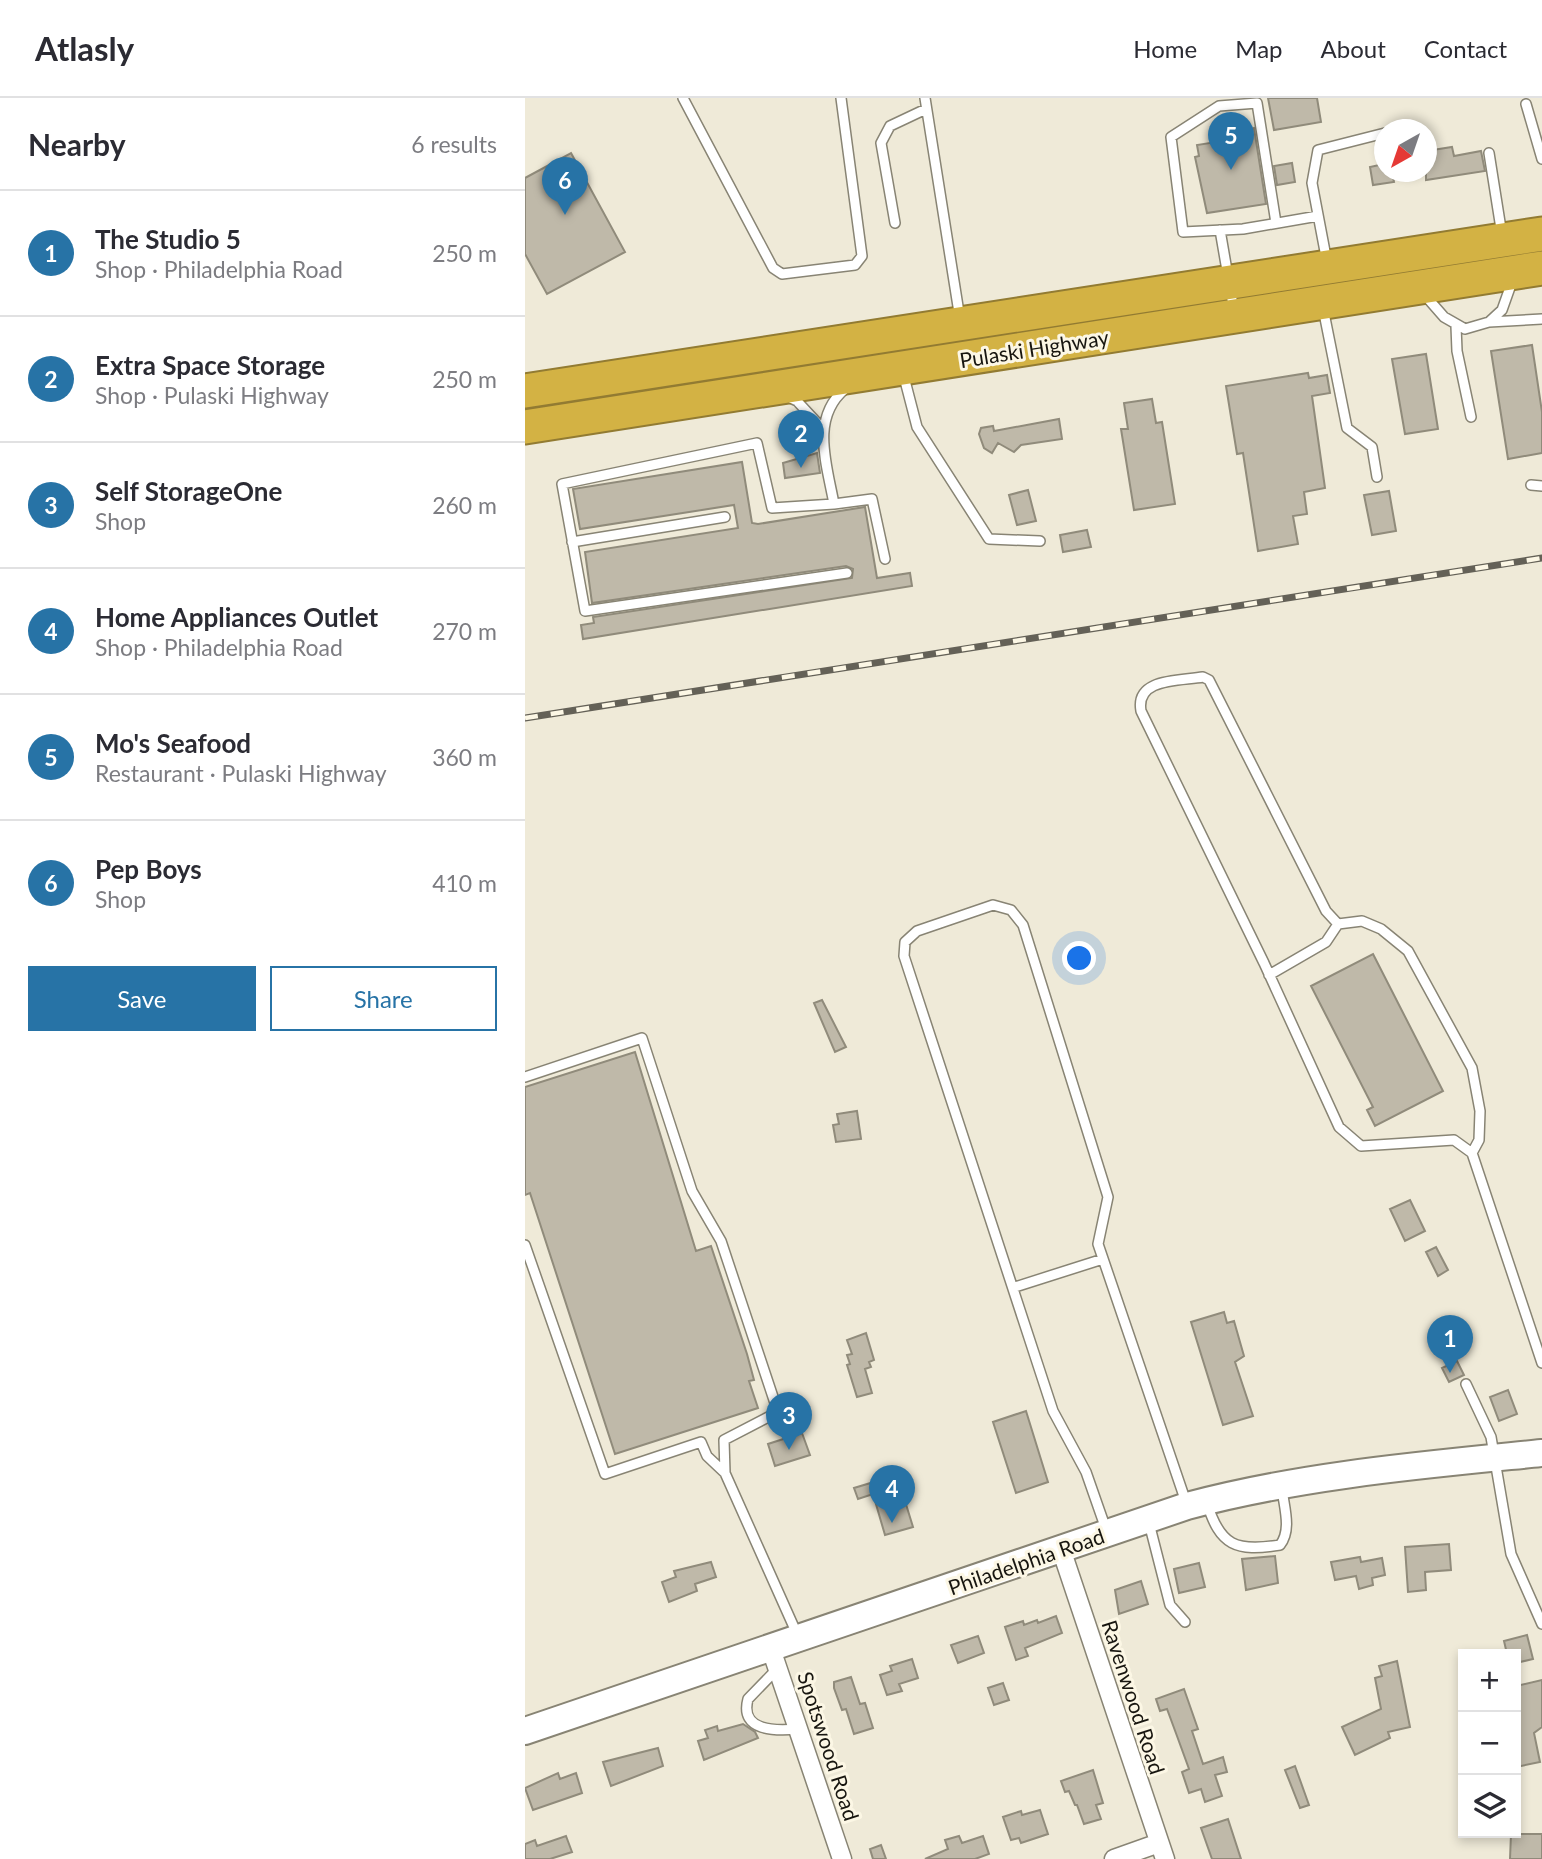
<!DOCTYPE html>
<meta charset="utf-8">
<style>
body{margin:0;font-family:Lato,sans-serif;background:#f7f7f7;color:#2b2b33}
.controls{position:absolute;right:21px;bottom:21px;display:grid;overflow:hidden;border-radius:0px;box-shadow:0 4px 10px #0003}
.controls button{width:63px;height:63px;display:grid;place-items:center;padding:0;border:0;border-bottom:2px solid #e1e1e2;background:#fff;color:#2b2b33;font:35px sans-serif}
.compass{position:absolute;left:849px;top:21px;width:63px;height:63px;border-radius:50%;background:#fff;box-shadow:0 4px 10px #0003;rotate:220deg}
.you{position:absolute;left:555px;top:861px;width:24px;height:24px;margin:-18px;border:5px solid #fff;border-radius:50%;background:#1a73e8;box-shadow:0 0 0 10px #1a73e833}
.badge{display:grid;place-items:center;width:46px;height:46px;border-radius:50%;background:#2773a6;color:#fff;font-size:23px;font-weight:700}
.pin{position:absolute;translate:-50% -58px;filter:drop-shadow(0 2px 4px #0008)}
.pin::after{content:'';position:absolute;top:37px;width:24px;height:21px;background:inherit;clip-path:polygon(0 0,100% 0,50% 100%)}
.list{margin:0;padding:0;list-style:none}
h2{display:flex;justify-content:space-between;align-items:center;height:91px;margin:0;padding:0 28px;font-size:30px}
h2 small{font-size:23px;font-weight:400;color:#7c7c81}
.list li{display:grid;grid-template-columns:46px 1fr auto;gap:21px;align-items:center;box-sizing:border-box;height:126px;padding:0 28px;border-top:2px solid #e1e1e2}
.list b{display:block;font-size:26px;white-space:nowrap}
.list p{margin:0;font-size:23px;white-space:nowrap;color:#7c7c81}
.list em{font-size:23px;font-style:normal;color:#7c7c81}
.actions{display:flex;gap:14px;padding:21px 28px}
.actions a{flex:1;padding:16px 0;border:2px solid #2773a6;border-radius:0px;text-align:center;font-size:24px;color:#2773a6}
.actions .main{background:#2773a6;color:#fff}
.icon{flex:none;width:38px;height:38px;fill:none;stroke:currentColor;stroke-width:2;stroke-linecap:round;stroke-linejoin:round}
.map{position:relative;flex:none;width:1017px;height:1761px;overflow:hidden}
header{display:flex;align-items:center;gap:42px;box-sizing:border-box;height:98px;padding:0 35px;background:#fff;border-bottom:2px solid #e1e1e2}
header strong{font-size:33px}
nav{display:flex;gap:38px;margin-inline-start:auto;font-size:24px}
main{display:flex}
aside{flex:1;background:#fff}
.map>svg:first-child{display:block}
</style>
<header>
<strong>Atlasly</strong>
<nav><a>Home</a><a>Map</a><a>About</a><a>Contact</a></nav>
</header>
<main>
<aside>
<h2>Nearby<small>6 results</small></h2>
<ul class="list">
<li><span class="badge">1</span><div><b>The Studio 5</b><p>Shop · Philadelphia Road</p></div><em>250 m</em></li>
<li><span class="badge">2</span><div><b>Extra Space Storage</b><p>Shop · Pulaski Highway</p></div><em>250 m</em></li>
<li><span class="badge">3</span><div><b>Self StorageOne</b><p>Shop</p></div><em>260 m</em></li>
<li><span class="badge">4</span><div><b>Home Appliances Outlet</b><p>Shop · Philadelphia Road</p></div><em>270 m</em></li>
<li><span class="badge">5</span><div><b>Mo's Seafood</b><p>Restaurant · Pulaski Highway</p></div><em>360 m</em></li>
<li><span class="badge">6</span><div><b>Pep Boys</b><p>Shop</p></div><em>410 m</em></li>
</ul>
<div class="actions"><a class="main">Save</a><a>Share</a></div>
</aside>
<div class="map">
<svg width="1017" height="1761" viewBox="0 0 1017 1761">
<rect width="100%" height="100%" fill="#efead8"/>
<path fill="#bfb9a9" stroke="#908b7b" stroke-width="2" d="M743,0H792L796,24L749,32Z
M724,25L725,31L729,30L741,106L682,115L670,59L674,58L672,47L698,43L696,34L714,32L713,27Z
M927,49L929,58L956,53L960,73L901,82V53Z
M46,55L100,154L22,196L0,156V80Z
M767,65L770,84L752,87L749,68Z
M859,66V74H867L869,84L848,87L845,69Z
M1007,247L1017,314V355L983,361L966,253Z
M901,256L913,331L880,336L867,261Z
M783,275L784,280L802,277L805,295L787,298L800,390L779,394L782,416L768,418L773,446L733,453L718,355L712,356L701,288Z
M627,301L631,325L637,324L650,406L609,412L596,331H603L599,305Z
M534,321L537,341L496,347L489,354L473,345L467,355L459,350L454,336L456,330L468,328L469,333Z
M292,355L295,375L260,380L258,365Z
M217,364L227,425L233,426L340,409L352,480L385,475L387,488L58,541L56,527L69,525L68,519L327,480L328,471L321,468L67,505L60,454L213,430L209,407L55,431L48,391Z
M503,392L511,423L492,427L484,397Z
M864,393L871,433L847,437L839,397Z
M562,432L566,449L538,454L535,437Z
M848,856L918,993L850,1028L842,1012L848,1009L786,888Z
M297,902L321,949L310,954L289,905Z
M110,954L171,1153L186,1148L222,1256L229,1282L224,1283L233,1310L90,1356L5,1095L0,1097V989Z
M332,1013L336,1041L311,1044L308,1027L314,1026L312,1016Z
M885,1102L900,1133L880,1143L865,1111Z
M911,1149L923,1172L913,1178L901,1154Z
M699,1214L702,1225L709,1223L719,1258L710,1264L728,1318L698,1327L666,1224Z
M341,1235L349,1262L344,1264L346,1269L340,1271L347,1295L332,1299L322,1267L325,1266L322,1257L327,1256L322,1242Z
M932,1263L939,1277L924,1284L917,1270Z
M983,1292L992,1316L974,1323L965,1299Z
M501,1313L523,1384L491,1395L468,1324Z
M277,1335L285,1357L250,1368L243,1346Z
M372,1377L388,1429L360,1437L348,1396L333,1401L329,1390Z
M924,1446L926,1472L900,1474L901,1492L883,1494L880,1449Z
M750,1458L753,1485L721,1492L717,1461Z
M835,1459L836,1464L857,1460L860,1477L847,1480L848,1487L834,1491L831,1478L810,1482L806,1464Z
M186,1464L191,1479L170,1486L172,1493L144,1504L137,1484L151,1479L149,1473Z
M674,1465L680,1489L654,1495L649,1471Z
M616,1483L623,1506L594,1516L590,1492Z
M531,1518L537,1535L500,1550L503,1558L491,1562L480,1529L498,1523L499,1527L512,1522L513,1525Z
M1002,1537L1008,1561L991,1565V1556H982L979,1543Z
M453,1538L459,1555L433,1565L426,1547Z
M387,1561L393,1580L374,1586L377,1593L362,1597L355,1577L367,1573L365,1568Z
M872,1563L885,1629L863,1634L865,1640L830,1657L817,1629L856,1611L850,1580L857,1578L854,1568Z
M326,1579L335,1606L340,1605L348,1630L329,1636L321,1611L317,1612L309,1590V1584Z
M1017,1582V1629L1009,1635L1015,1664L991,1669V1588Z
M478,1585L484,1602L469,1607L463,1590Z
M659,1591L673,1631L667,1633L678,1666L698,1659L702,1674L690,1677L697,1698L680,1704L676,1691L664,1695L657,1674L664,1671L652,1638L642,1611L635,1613L631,1601Z
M218,1626L230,1634L233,1640L179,1662L173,1643L183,1640L180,1632L192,1628L193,1633Z
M133,1650L138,1668L86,1688L78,1664Z
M770,1668L784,1707L775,1710L760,1672Z
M568,1672L578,1705L571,1707L576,1721L559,1726L552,1707H550L544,1693L540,1694L536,1683Z
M33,1675L35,1681L51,1675L57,1695L8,1712L0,1690Z
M515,1712L523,1736L496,1745L494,1740L486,1742L478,1719L496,1713L497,1717Z
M703,1721L716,1761H687L676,1730Z
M986,1736H1017V1761H985Z
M41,1738L47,1754L25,1761H0V1746L10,1742L12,1748Z
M434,1738L437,1745L458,1738L464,1756L450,1761H400L423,1751L420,1742Z
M356,1747L361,1761H348L345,1751Z"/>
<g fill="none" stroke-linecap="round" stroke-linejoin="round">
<g stroke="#888474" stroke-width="12">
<path id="lane" d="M158,0L248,170L257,176L330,167L337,158L316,0
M400,0L435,221
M1001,6L1017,61
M872,32L881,29
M964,55L977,137
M370,125L356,45L365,28L401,11
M751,125L732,5L694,8L646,39L658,134L718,131L793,118
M695,132L709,213
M802,164L787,85L793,52L860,35
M898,195L919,219L940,231L964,224L1017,221
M798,210L822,330L847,349L852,379
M964,224L977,212L988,181
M931,228L932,253L946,319
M378,275L392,329L464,441L515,443
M320,291C285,320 302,367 309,406L347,401L360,461
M263,299L272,303L297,330
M1006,387L1017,388
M309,406L247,410L232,345L37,386L60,513L322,475
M47,444L200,419
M813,826L801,813L684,582L678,579C654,583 610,580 616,613L739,865L814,1029L836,1048L929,1042L947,1055
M744,877L801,844L813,826L837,823L856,831L883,853L947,970L955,1013L954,1042L947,1055L1017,1265
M0,979L117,940L167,1093L196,1143L253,1314L199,1342L200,1375L272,1536
M0,1147L80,1376L176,1344L182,1358L200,1375
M490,1189L578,1161
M941,1286L966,1339L986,1456L1017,1526
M682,1405C695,1448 711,1454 755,1447C767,1432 759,1409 757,1391
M624,1425L645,1507L660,1524
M582,1434L561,1374L528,1313L379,858L380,844L392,833L468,807L486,812L498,827L583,1099L573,1146L662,1407
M252,1571L223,1601C214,1634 252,1633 273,1631"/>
</g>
<g stroke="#888474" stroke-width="21">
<path id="street" d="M536,1451L640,1761
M246,1551L317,1761
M589,1761L634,1745"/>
</g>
<g stroke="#888474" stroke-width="30">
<path id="secondary" d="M0,1633L662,1408C778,1377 898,1367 1017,1355"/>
</g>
<g stroke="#927b32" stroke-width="37">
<path id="highway" d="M0,293L1017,136
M0,329L1017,170"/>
</g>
<use href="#lane" stroke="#fff" stroke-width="9"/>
<use href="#street" stroke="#fff" stroke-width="18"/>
<use href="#secondary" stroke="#fff" stroke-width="26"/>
<use href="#highway" stroke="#d3b244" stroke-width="33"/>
<g stroke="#646157" stroke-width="7">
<path id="rail" d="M0,620L1017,460"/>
</g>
<use href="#rail" stroke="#fcf7e5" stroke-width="4.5" stroke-dasharray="13" stroke-linecap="butt"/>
</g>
<g text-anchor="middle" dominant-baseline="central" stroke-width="6" stroke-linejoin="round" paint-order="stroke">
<g font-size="21" fill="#181610" stroke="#fcf7e5">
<text transform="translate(509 250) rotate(-9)">Pulaski Highway</text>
<text transform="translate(501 1463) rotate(-19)">Philadelphia Road</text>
<text transform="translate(609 1599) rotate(72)">Ravenwood Road</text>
<text transform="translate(304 1648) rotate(72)">Spotswood Road</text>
</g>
</g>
</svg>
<div class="controls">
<button>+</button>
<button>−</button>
<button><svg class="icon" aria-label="layers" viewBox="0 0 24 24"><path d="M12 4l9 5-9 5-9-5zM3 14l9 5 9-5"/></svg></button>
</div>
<svg class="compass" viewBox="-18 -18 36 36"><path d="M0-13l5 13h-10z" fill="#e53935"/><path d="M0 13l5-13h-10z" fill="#7c7c81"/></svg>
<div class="you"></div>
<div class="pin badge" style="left:925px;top:1275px">1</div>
<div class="pin badge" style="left:276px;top:370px">2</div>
<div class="pin badge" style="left:264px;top:1352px">3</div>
<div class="pin badge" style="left:367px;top:1425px">4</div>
<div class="pin badge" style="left:706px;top:72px">5</div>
<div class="pin badge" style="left:40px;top:117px">6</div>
</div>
</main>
